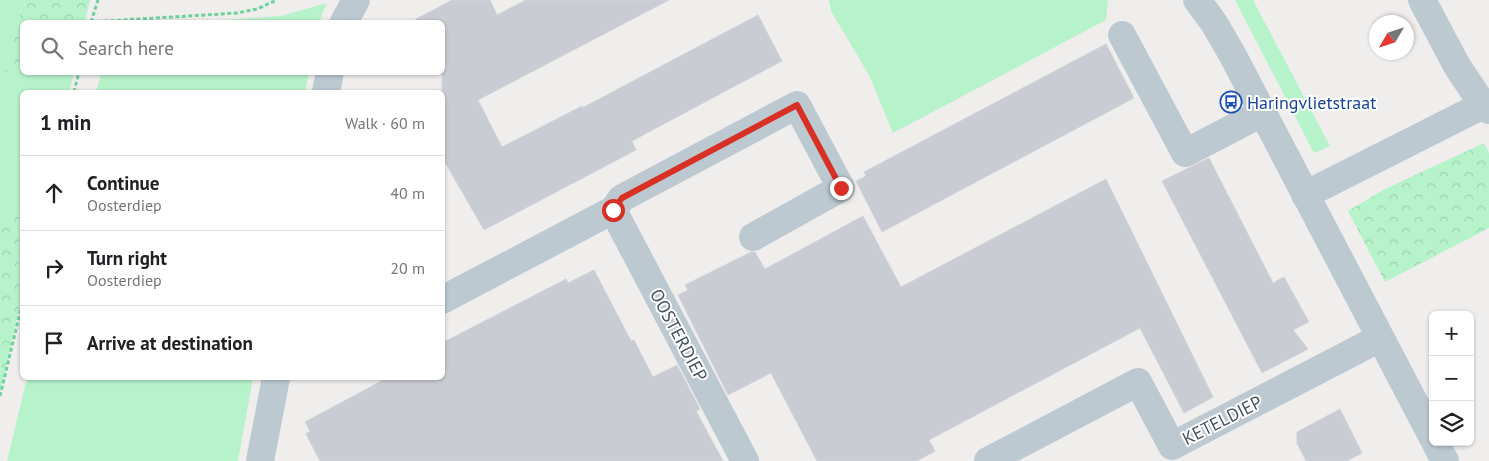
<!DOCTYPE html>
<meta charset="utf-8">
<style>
body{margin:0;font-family:"PT Sans",sans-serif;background:#f2f2f2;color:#202124}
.controls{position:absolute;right:15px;bottom:15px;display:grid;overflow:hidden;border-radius:8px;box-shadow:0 1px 4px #0004}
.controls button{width:45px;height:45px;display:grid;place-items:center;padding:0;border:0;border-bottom:1px solid #e0e0e0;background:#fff;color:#202124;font:25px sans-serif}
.compass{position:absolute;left:1369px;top:15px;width:45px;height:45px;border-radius:50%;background:#fff;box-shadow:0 1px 4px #0004;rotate:231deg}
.stop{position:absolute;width:15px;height:15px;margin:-11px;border:4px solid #d93025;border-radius:50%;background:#fff}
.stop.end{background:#d93025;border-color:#fff;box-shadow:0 1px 5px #0008}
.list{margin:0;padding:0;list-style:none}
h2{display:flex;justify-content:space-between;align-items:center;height:65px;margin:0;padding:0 20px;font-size:21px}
h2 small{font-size:16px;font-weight:400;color:#757577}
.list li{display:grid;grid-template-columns:32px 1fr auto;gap:15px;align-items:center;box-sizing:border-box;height:75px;padding:0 20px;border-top:1px solid #e0e0e0}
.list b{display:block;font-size:19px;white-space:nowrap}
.list p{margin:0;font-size:16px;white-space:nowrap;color:#757577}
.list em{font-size:16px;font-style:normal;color:#757577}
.icon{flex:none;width:28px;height:28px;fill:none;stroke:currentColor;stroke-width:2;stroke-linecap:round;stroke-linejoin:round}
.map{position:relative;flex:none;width:1489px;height:461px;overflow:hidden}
.search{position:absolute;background:#fff;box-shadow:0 1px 4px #0004;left:20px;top:20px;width:425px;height:55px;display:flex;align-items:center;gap:12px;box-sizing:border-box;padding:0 18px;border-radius:8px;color:#757577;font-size:19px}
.panel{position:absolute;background:#fff;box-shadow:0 1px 4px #0004;left:20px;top:90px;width:425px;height:290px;border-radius:8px}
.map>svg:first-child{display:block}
</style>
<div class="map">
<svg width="1489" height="461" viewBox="0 0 1489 461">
<defs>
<pattern id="forest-crowns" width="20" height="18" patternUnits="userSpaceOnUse" patternTransform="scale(1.25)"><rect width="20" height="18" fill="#b6f3cb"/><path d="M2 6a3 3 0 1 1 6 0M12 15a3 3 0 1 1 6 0" fill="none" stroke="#9ed2b1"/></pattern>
</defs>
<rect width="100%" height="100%" fill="#f0eded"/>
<path fill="#b6f3cb" d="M0,0H24L5,72L22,70V72L74,73L69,92H22V209L0,213Z
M829,0H1108L1106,20L893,133L869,75L831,11Z
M1235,0H1253L1330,146L1314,153Z
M327,3L319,22H199L280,16Z
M101,73V72L309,73L305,92H96Z
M27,378H253L238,461H7Z"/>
<path fill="url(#forest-crowns)" d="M24,0H90L85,22H22V70L5,72Z
M1484,143L1489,153V228L1385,282L1348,211L1383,190Z
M22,209V295L0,393V213Z"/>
<path fill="#c9ccd3" stroke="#d1d4da" d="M452,0H490L497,15L526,0H669L478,100L502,147L582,106V108L758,15L782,61L632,141L636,150L484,230L442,157V72H444L442,70V22H418L416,19Z
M1106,44L1134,98L882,232L856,181L866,176L864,172Z
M1209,158L1273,283L1284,277L1309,322L1293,330L1308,349L1262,373L1162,181Z
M1106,179L1213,397L1184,413L1140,328L929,440L935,451L917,461H817L771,373L728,395L678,295L688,290L685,285L751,252H755L765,269L863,216L901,287Z
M594,270L631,341L634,340L653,377L677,365L700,409L696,411L723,461H320L306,434L310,431L305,422L387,378H442V343L566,279L568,283Z
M1340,409L1362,453L1347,461H1306L1297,443V432Z"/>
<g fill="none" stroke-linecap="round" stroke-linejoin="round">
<path stroke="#6bd49c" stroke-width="3" stroke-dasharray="4 2.5" stroke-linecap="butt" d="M91,22L237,13L257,9L277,0
M91,22L98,0
M74,92L79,72
M0,396L22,304"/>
<path stroke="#bcc9d1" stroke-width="28" d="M1197,0L1214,23L1232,54L1433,438
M1422,0L1457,66L1483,105L1489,110
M344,22L356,0
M1122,35L1185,153L1262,113
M326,92L330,72
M1305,195L1489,102
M613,210L745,461
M442,300L613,210L622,198L797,105L841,188L753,237
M1435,442L1445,461
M260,461L276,378
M988,461L1138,382L1172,446L1380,338"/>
</g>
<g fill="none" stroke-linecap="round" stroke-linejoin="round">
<path stroke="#d93025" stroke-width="6" d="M613,210L622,198L797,105L841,188"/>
</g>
<defs>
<g id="bus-ring" transform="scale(1.125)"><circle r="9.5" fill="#fff" stroke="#1a4fb4" stroke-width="1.5"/><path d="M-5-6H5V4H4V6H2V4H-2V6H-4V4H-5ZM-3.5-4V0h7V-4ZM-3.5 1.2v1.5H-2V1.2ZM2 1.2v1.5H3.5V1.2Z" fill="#1a4fb4"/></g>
</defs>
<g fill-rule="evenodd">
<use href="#bus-ring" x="1231" y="102"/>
</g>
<g text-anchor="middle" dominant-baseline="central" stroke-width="4" stroke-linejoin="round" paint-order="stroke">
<g font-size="18" fill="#164399" stroke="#fff" text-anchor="start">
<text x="1247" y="102">Haringvlietstraat</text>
</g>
<g font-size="18" fill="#44525d" stroke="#fff">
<text transform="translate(679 335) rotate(62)">OOSTERDIEP</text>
<text transform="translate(1222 420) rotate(-27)">KETELDIEP</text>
</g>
</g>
</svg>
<div class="controls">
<button>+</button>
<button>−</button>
<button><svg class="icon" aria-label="layers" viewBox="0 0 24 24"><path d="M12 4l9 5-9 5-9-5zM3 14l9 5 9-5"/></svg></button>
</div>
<svg class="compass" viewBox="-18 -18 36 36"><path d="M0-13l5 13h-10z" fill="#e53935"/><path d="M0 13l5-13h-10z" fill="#757577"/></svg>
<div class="stop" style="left:613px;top:210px"></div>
<div class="stop end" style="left:841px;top:188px"></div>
<div class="search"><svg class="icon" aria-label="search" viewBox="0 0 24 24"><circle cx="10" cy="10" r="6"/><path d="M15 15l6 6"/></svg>Search here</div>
<section class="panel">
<h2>1 min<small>Walk · 60 m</small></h2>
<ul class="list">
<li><svg class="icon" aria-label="ahead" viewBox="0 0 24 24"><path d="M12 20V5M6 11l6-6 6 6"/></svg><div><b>Continue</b><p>Oosterdiep</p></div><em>40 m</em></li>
<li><svg class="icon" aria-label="right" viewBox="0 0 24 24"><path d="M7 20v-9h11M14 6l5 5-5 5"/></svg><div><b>Turn right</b><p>Oosterdiep</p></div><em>20 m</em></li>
<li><svg class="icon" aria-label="arrive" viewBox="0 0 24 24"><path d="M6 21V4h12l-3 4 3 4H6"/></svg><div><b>Arrive at destination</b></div></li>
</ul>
</section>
</div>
